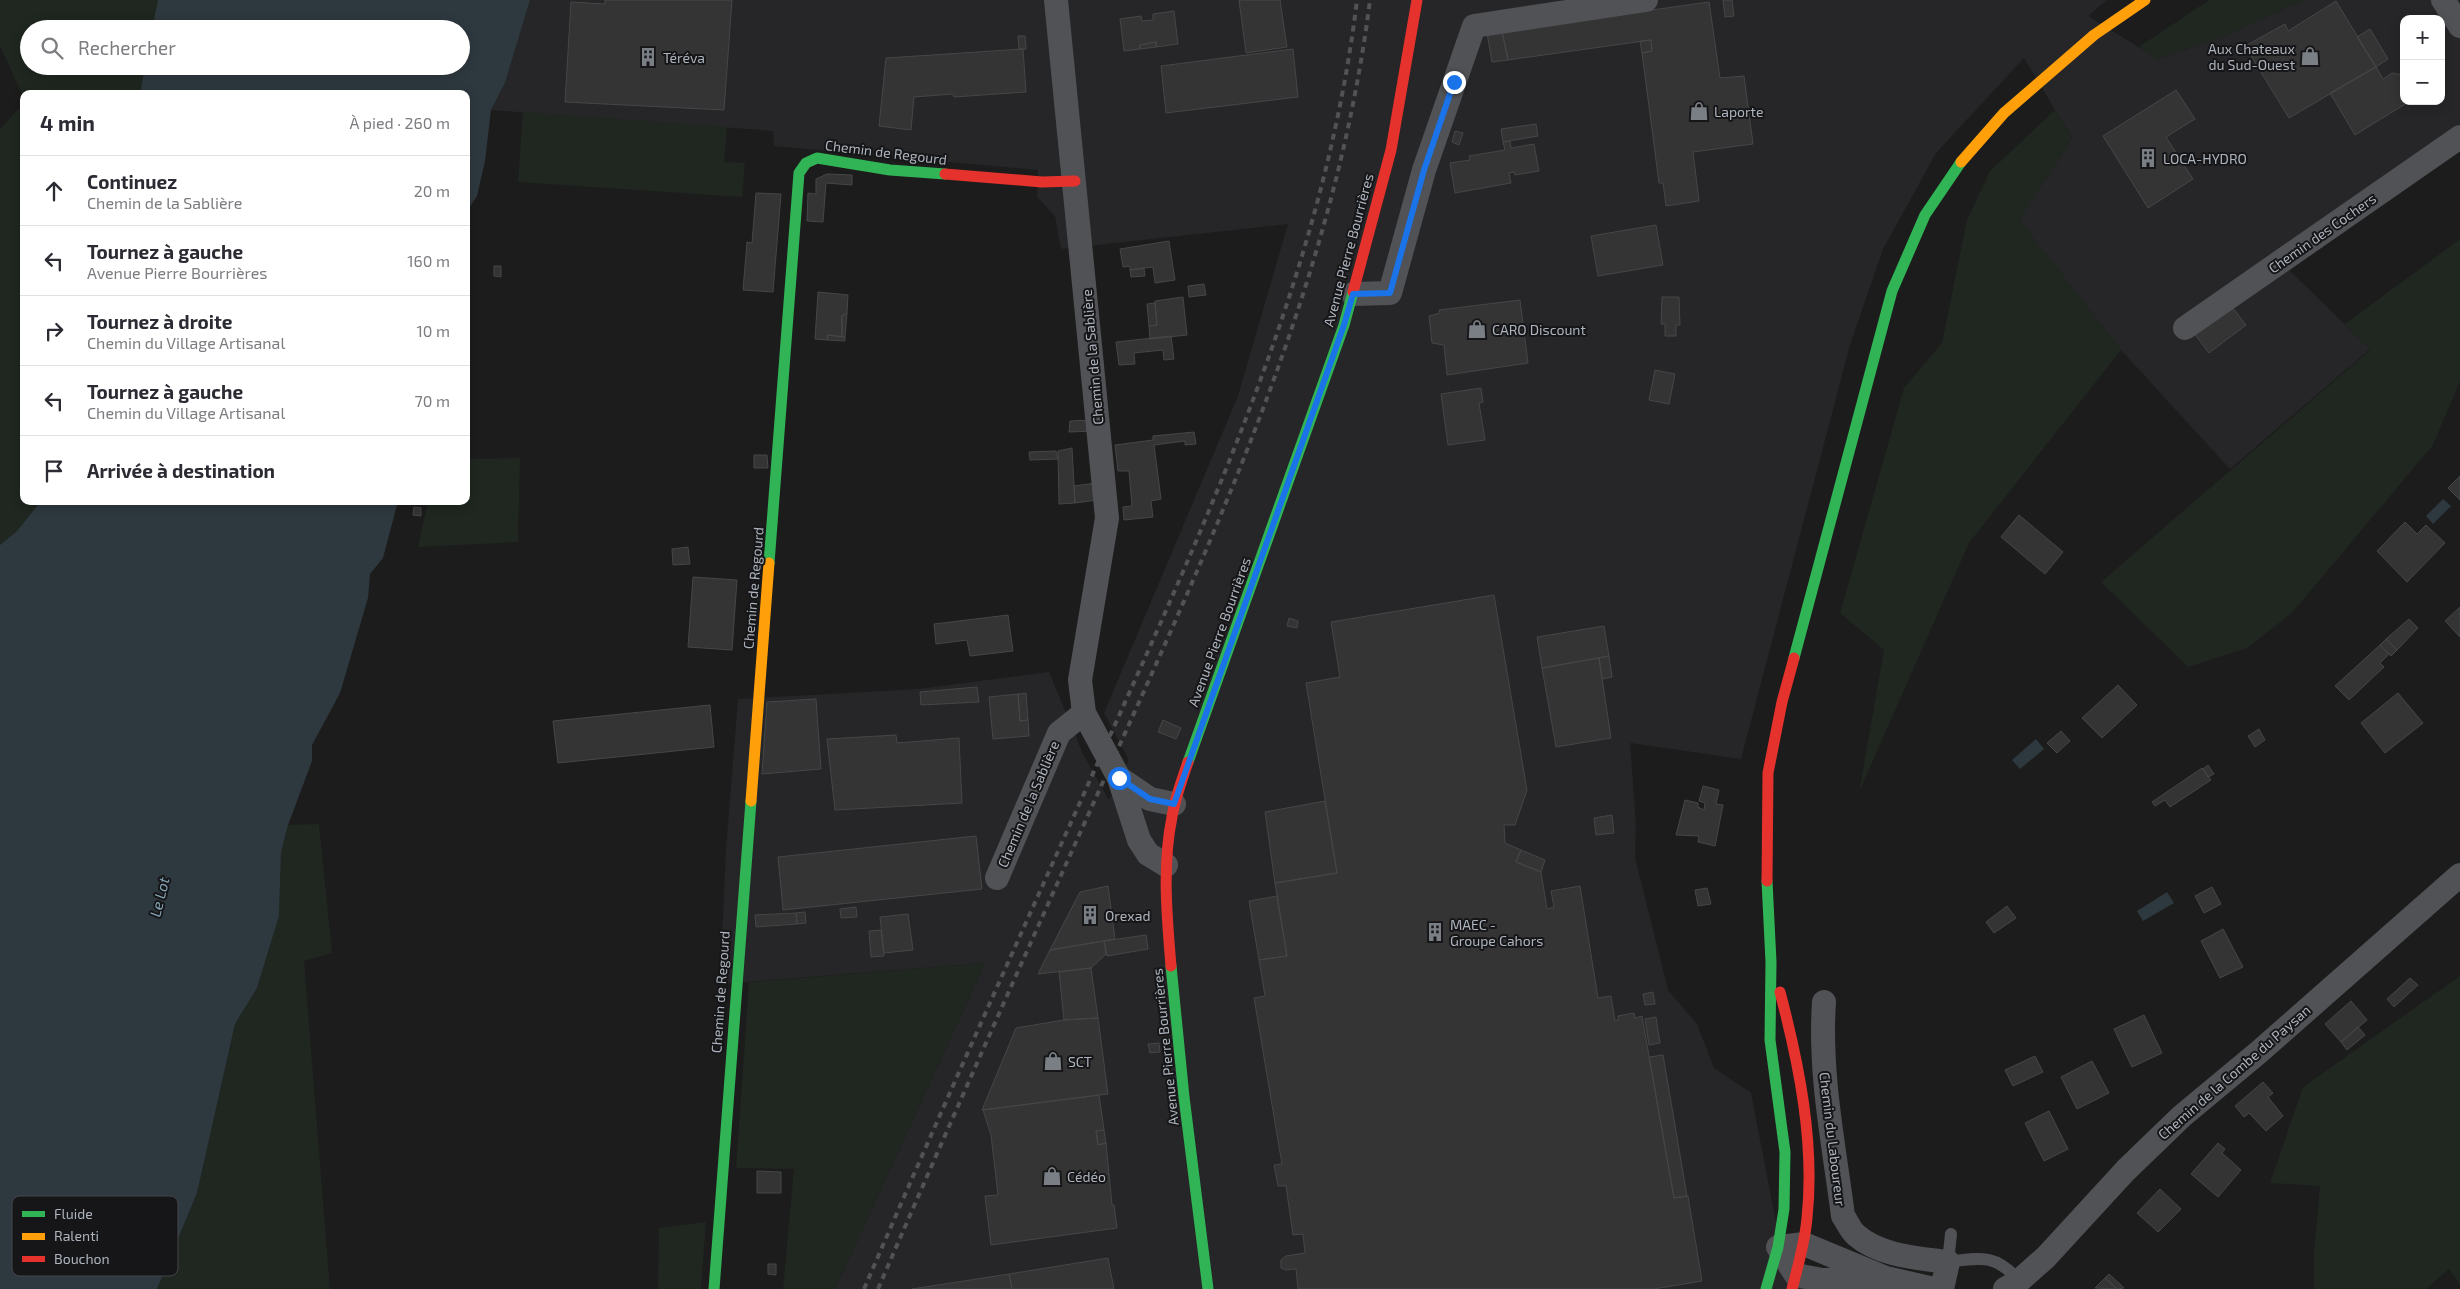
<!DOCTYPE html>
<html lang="fr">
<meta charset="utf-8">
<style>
body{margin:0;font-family:"Exo 2",sans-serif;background:#f2f2f3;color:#2b2b33}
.controls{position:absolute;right:15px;top:15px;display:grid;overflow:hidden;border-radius:10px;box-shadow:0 2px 12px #0003}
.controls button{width:45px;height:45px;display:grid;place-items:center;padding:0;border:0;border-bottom:1px solid #e1e1e2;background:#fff;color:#2b2b33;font:25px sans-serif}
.stop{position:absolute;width:15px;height:15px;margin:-11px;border:4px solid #1a73e8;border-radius:50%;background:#fff}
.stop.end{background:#1a73e8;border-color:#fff;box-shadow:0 1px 5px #0008}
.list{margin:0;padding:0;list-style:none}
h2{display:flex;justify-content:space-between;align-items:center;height:65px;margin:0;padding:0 20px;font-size:21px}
h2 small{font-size:16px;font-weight:400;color:#7c7c81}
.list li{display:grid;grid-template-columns:32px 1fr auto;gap:15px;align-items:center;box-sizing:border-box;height:70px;padding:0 20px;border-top:1px solid #e1e1e2}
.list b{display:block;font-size:19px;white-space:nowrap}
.list p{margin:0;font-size:16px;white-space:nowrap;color:#7c7c81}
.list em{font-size:16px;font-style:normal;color:#7c7c81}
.icon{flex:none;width:28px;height:28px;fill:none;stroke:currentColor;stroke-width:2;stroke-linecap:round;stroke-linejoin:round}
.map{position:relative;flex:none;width:2460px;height:1289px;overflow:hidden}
.search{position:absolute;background:#fff;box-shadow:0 2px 12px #0003;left:20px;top:20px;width:450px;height:55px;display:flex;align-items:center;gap:12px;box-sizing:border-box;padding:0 18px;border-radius:28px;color:#7c7c81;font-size:19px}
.panel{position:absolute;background:#fff;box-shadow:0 2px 12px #0003;left:20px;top:90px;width:450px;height:415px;border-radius:10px}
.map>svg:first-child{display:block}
</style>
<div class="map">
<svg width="2460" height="1289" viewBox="0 0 2460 1289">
<rect width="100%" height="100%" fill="#1c1c1c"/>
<path fill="#262628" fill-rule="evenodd" d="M530,0H2107L2088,16L2158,59L2225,36L2303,0H2460V135L2282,263L2370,349L2230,469L2121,350L2019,220L2072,138L2024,58L1936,153L1883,249L1850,345L1741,759L1630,743L1636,825L1635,858L1668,990L1697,1024L1714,1068L1751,1093L1786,1274L1882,1289H835L985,963L720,984L726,849L738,699L918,689L1049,672L1083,754L1109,800L1129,760L1104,713L1238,396L1288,224L1061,249L1055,216L1037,197L1038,170L774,146L773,131L491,110L505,83ZM2404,19H2441V101H2404Z"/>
<path fill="#1f2720" d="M0,0H158L152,29H29V66H145L140,94H24V98L0,46Z
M2209,0H2303L2225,36L2158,59L2139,47Z
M24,103V501H41L17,531L0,545V129Z
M2055,110L2072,138L2020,220L2121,350L1969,543L1859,792L1884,650L1840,613L1904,388L1942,343L1967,220L1990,171Z
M523,112L727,127L724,162L745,163L742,197L518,182Z
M2460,239V381L2433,445L2292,613L2247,648L2188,667L2101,582L2370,350L2345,324Z
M520,458L518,542L418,547L428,501H466V459Z
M319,824L332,953L304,961L330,1289H157L197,1193L235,1024L257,988L279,916L281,852L288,825Z
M985,963L835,1289H783L794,1169L736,1168L749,982Z
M2460,976V1284L2449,1269L2426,1289H2314V1252L2320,1186L2270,1183L2303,1087Z
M706,1222L701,1289H658L659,1228Z"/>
<path fill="#2e393f" d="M158,0H530L505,83L491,110L485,161L477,196L467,211L466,244V94H140L145,66H461V29H152Z
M2443,499L2451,506L2433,524L2426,516Z
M41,501H398L383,558L370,574L368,598L340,693L312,745V761L288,825L281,852L279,916L257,988L235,1024L197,1193L157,1289H0V545L17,531Z
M2036,739L2044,749L2020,769L2012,760Z
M2167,892L2174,903L2143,921L2137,911Z"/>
<path fill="#343434" stroke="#444648" d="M605,0H732L724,110L565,102L571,2L605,4Z
M1239,0H1280L1287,47L1246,53Z
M1723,0H1732L1734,16L1725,17Z
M2336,1L2376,67L2289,118L2245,46L2285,24L2288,31Z
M1709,2L1720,78L1744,76L1753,144L1693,152L1699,201L1666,206L1663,183H1659L1642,53L1652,51L1651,40L1508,60L1502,31Z
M1174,11L1178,44L1156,47V42L1140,45V49L1124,51L1120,19L1141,16L1142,21L1153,20V14Z
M2370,29L2388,59L2376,67L2357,37Z
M1502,31L1508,60L1492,62L1487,33Z
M1018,36H1025L1026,49H1019Z
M1651,40L1652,51L1642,53L1640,41Z
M1156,42V47L1140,49V45Z
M1023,49L1026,92L954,97L953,94L914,97L911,130L879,126L886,58Z
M1293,49L1298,97L1166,113L1161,66Z
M2376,67L2383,79L2392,73L2404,75V101H2410L2355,135L2330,93Z
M2176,90L2195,119L2166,137L2193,179L2148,208L2103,136Z
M1536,124L1538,136L1503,142L1501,129Z
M1455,131L1463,133L1459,145L1452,142Z
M1510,141L1511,148L1534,144L1539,171L1515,175L1514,172L1509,173L1511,183L1455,193L1450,163L1470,160L1469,156L1505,150L1503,142Z
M827,174L852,175V185L826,183L823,222L807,221L808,193L816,194V179Z
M756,193L781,194L773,292L743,290L747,242L752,243Z
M1656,225L1663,265L1598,276L1591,236Z
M1169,241L1175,280L1155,283L1153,267L1130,270V266L1123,267L1120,249Z
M494,266H501V277L494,276Z
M1144,268L1145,276L1131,277L1130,270Z
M1204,284L1206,295L1189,297L1188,286Z
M818,292L848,295L847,313L842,316V337L828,335L827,340L815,339Z
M1183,297L1187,335L1150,339L1149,326L1157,325L1155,301Z
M1662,297H1679L1680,325H1676V336H1665V324H1661Z
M1520,300L1528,363L1447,375L1444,345L1432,343L1429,316L1440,313L1439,310Z
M1155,303L1157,325L1149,326L1147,304Z
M2230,304L2246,325L2209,353L2193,332Z
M847,313L845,337H842V316Z
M828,335L845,337V341L827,340Z
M1171,336L1174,359L1164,360L1163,350L1134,353L1135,364L1119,365L1116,342Z
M1655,370L1675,374L1669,404L1649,400Z
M1481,388L1483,402L1479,403L1485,440L1448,445L1441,394Z
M1092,420L1093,431L1069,432L1070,421Z
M1194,432L1196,444L1185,445V441L1154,445L1161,499L1151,501L1153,517L1124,520L1123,507L1132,506L1129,471H1118L1115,445L1153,440V436Z
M1072,448L1075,503L1059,504L1058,451Z
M1056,451L1058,459L1030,460L1029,452Z
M754,455H767L768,468H754Z
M2460,476V500L2448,488Z
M1096,483L1097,500L1075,503L1074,486Z
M414,507L421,508V516L413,515Z
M2019,515L2063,552L2045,574L2001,537Z
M2405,522L2417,534L2426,525L2445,543L2407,582L2377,551Z
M688,547L690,564L673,565L672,549Z
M693,577L737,580L732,650L688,647Z
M1494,595L1527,790L1515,825H1504L1505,843L1521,850L1516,862L1541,872L1547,909L1554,907L1551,891L1580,886L1598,998L1611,996L1615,1021L1618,1020V1016L1634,1013L1635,1018L1642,1016L1674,1198L1688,1196L1702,1281L1654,1289H1298L1296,1269L1286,1270L1281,1268V1260L1286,1256L1305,1253L1303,1234L1293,1235L1286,1186H1278L1274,1165L1282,1164L1254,998L1265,996L1259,960L1287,956L1275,883L1337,873L1306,683L1340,677L1331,622Z
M2460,607V637L2445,621Z
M1008,615L1013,651L970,656L967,640L936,644L934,624Z
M1289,618L1298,621L1297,628L1287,626Z
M2409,619L2418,628L2397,650L2386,639Z
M1604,626L1609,656L1542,668L1537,637Z
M2386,639L2397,650L2391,656L2380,645Z
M2380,645L2389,654L2380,663L2384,667L2349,700L2335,686Z
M1609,656L1612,677L1602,679L1599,658Z
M1599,658L1611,738L1556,747L1542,668Z
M2118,685L2137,705L2102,738L2082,718Z
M977,687L979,702L921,705L920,692Z
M1026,693L1028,720L1020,721L1018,694Z
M2398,693L2423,723L2385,753L2361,723Z
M1018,694L1020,721L1028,720L1029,736L993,739L989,697Z
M816,699L821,769L762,774L767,702Z
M710,705L714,747L558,763L553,721Z
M1163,720L1181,728L1176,739L1158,732Z
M2259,729L2265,740L2255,747L2248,736Z
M2061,731L2070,741L2057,753L2047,743Z
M896,735L897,743L959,738L962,803L835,810L827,739Z
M2208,765L2214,774L2208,777L2203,769Z
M2202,768L2211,780L2170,807L2165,800L2155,806L2152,802Z
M1703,786L1719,790L1716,804L1723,805L1715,846L1698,842L1699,836L1676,835L1685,800L1698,803V807L1704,810L1705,803L1699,801Z
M1325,801L1337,873L1275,883L1265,812Z
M1612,815L1614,833L1596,835L1594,818Z
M976,836L982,889L783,910L778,857Z
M1521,850L1545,860L1541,872L1516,862Z
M1108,886L1115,939L1050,950L1080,892Z
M2212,887L2221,904L2204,913L2195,896Z
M1707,888L1711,904L1698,906L1695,890Z
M1277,896L1287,956L1259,960L1249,901Z
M2007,906L2016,918L1994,933L1986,922Z
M856,907L857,917L841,918L840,909Z
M805,912L806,923L797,924L796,913Z
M796,913L797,924L756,927L755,915Z
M908,914L913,950L884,953L880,917Z
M2223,929L2243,967L2220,978L2201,941Z
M881,930L884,956L871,957L869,931Z
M1146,935L1148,949L1107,956L1104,941Z
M1104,941L1106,954L1091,968L1038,974L1050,950Z
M1091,968L1098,1018L1064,1020L1059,972Z
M2410,978L2418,985L2394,1007L2387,999Z
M1653,992L1655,1004L1645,1005L1643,994Z
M2351,1001L2367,1020L2341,1042L2325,1024Z
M2144,1015L2162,1053L2132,1067L2114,1029Z
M1656,1017L1660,1043L1649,1045L1645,1019Z
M1098,1018L1108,1094L982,1110L1016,1028L1064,1020Z
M2358,1027L2365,1035L2347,1050L2341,1042Z
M1159,1043L1160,1052L1150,1053L1148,1044Z
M1663,1055L1687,1196L1674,1198L1649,1057Z
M2035,1056L2043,1072L2013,1086L2005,1070Z
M2092,1061L2109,1093L2077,1109L2061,1077Z
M2263,1082L2273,1093L2268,1097L2283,1116L2266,1131L2249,1113L2244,1117L2235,1106Z
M1099,1095L1104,1130L1096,1131L1098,1145L1106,1143L1112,1205H1114L1117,1228L991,1245L985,1196L998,1195L991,1135L983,1110Z
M2049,1111L2068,1149L2044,1161L2025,1123Z
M1104,1130L1106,1143L1098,1145L1096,1131Z
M2218,1143L2225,1149L2222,1153L2241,1170L2218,1197L2191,1174Z
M757,1171L781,1172V1193H757Z
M2160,1189L2181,1209L2158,1232L2137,1213Z
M1108,1258L1114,1289H1012L1009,1274Z
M768,1264H776V1275L768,1274Z
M1009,1274L1012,1289H912Z
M2109,1274L2121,1285L2124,1288L2117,1289L2105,1278Z
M2105,1278L2117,1289L2095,1288Z"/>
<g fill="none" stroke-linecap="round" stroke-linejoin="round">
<path stroke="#505255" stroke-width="12" d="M1951,1234L1948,1262C1979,1258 1996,1253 2019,1281"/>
<path stroke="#505255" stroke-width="24" d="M1056,0L1107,518L1080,680L1084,713L1119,778L1139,840L1148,854L1166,865
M2443,0L2460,26
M1353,294L1390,293L1424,170L1474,26L1646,0
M2185,328L2460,137
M1119,778L1150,799L1174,804
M997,878L1059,733L1084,713
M1824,1002C1819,1074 1834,1145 1843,1216C1847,1221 1850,1230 1856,1235C1880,1256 1917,1258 1948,1262L1942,1289
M1886,1278L1822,1280L1796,1275L1778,1247L1804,1244L1886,1278L1934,1289
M2005,1289L2019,1281L2046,1257L2126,1170L2182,1116L2259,1052L2460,875"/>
<path stroke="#30b455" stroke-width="11" d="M769,563L799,173L806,163L817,158L890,170L945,174
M1794,658L1892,291L1925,215L1961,162
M1188,762L1344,325L1353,292
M1171,966L1184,1097L1208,1289
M714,1289L751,801
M1766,1289L1778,1247L1784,1209L1785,1152L1770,1040L1771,962L1767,881"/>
<path stroke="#ff9f0a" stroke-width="11" d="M1961,162L2004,113L2094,35L2145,0
M751,801L769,563"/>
<path stroke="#e5322d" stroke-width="11" d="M945,174L1042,182L1075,181
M1353,292L1391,150L1417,0
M1767,881L1768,773L1782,702L1794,658
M1171,966C1167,917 1162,866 1172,817C1175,798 1182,780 1188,762
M1780,992C1799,1064 1815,1143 1807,1218C1805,1242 1798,1266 1792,1289"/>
<path stroke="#505254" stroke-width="4" stroke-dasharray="6 5" stroke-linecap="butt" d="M864,1289C945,1101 1029,916 1113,729C1218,496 1326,257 1357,0
M878,1289C957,1106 1039,924 1121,742C1229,503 1337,263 1370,0"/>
</g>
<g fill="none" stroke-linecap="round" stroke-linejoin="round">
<path stroke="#1a73e8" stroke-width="6" d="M1119,778L1150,799L1174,804L1344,325L1353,294L1390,293L1424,170L1454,82"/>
</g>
<defs>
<g id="shop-bare" transform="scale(1.5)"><path d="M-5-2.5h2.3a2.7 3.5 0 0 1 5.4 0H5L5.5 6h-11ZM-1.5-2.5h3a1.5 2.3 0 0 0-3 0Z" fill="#7a7f85" stroke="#161618" stroke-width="2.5" paint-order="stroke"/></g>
<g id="building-bare" transform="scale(1.5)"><path d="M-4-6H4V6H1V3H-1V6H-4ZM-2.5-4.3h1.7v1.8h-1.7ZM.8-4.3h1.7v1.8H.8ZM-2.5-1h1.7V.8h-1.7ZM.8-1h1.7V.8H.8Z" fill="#7a7f85" stroke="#161618" stroke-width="2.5" paint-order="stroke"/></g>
</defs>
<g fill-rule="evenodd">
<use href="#shop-bare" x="2310" y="56"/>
<use href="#building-bare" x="648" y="57"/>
<use href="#shop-bare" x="1699" y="111"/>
<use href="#building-bare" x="2148" y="158"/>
<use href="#shop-bare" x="1477" y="329"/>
<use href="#building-bare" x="1090" y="915"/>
<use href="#building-bare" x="1435" y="932"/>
<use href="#shop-bare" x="1053" y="1061"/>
<use href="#shop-bare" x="1052" y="1176"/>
</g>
<g text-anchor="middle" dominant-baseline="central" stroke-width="4" stroke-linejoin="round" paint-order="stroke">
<g font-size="14" fill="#adb4bd" stroke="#161618" text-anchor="start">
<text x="2295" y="48" text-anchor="end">Aux Chateaux<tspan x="2295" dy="16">du Sud-Ouest</tspan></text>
<text x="663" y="57">Téréva</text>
<text x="1714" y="111">Laporte</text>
<text x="2163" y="158">LOCA-HYDRO</text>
<text x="1492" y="329">CARO Discount</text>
<text x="1105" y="915">Orexad</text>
<text x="1450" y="924">MAEC -<tspan x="1450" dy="16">Groupe Cahors</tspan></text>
<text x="1068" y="1061">SCT</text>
<text x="1067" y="1176">Cédéo</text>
</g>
<g font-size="14" fill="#adb4bd" stroke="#161618">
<text transform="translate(886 152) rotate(7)">Chemin de Regourd</text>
<text transform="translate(2322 233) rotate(-35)">Chemin des Cochers</text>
<text transform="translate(1348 250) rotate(-75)">Avenue Pierre Bourrières</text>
<text transform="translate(1092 357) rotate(-95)">Chemin de la Sablière</text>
<text transform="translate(753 588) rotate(-85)">Chemin de Regourd</text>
<text transform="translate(1219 632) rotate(-70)">Avenue Pierre Bourrières</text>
<text transform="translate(1028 804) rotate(-67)">Chemin de la Sablière</text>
<text transform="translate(720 992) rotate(-86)">Chemin de Regourd</text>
<text transform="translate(1165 1047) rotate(-96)">Avenue Pierre Bourrières</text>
<text transform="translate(2234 1072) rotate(-41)">Chemin de la Combe du Paysan</text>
<text transform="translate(1833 1139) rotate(83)">Chemin du Laboureur</text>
</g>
<g font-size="15" font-style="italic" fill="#85a6b7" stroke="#161618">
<text transform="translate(159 897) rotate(-76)">Le Lot</text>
</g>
</g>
<rect x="12" y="1196" width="166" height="80" rx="8" fill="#161618" stroke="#43454a" stroke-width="1"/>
<rect x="22" y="1211" width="23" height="6" fill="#30b455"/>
<rect x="22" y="1233" width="23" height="7" fill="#ff9f0a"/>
<rect x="22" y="1256" width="23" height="6" fill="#e5322d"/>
<g font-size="14" fill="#adb4bd">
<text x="54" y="1219">Fluide</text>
<text x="54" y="1241">Ralenti</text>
<text x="54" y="1264">Bouchon</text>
</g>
</svg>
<div class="controls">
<button>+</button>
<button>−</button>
</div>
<div class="stop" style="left:1119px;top:778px"></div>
<div class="stop end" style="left:1454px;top:82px"></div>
<div class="search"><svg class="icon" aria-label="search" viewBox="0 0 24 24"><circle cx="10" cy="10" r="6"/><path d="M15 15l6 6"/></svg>Rechercher</div>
<section class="panel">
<h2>4 min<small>À pied · 260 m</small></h2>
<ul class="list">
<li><svg class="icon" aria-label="ahead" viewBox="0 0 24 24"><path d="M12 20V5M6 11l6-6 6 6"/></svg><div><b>Continuez</b><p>Chemin de la Sablière</p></div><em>20 m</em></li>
<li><svg class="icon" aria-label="left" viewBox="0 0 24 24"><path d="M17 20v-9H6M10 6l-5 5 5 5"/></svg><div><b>Tournez à gauche</b><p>Avenue Pierre Bourrières</p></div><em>160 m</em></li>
<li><svg class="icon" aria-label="right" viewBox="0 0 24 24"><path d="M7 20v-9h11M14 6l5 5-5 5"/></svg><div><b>Tournez à droite</b><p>Chemin du Village Artisanal</p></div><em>10 m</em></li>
<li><svg class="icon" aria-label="left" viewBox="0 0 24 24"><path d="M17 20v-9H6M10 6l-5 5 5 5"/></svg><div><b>Tournez à gauche</b><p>Chemin du Village Artisanal</p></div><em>70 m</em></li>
<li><svg class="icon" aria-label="arrive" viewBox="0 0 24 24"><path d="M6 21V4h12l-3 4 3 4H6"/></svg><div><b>Arrivée à destination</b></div></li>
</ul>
</section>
</div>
